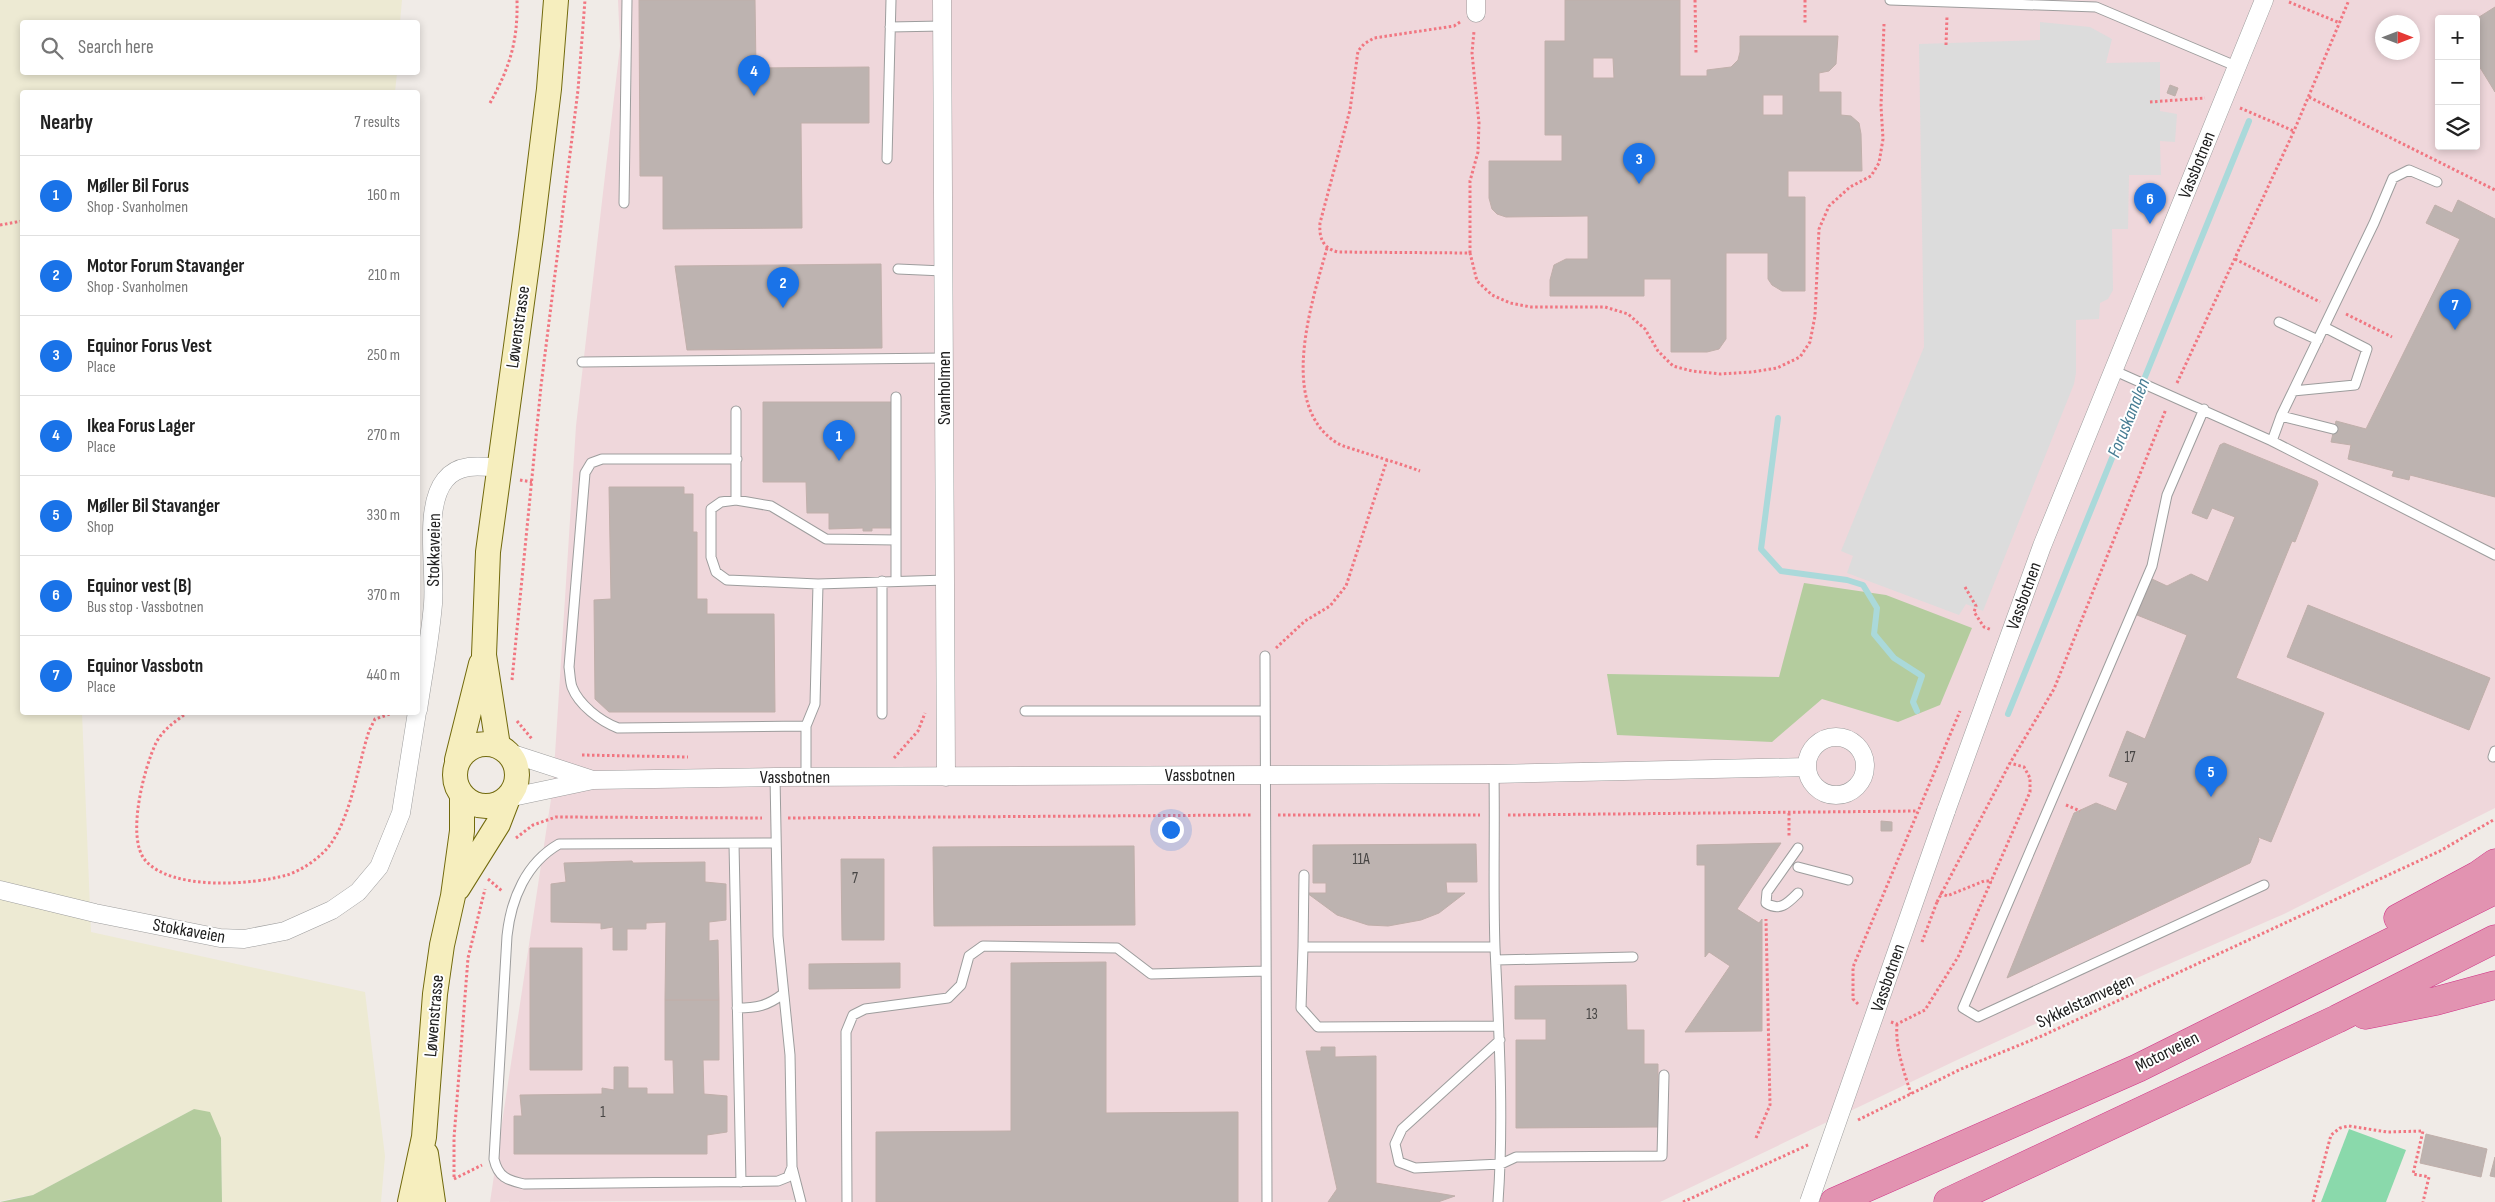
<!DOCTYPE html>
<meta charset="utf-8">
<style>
body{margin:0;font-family:"Sofia Sans Condensed",sans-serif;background:#f2f2f2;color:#222}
.controls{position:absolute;right:15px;top:15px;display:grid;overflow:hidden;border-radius:5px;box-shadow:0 2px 8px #0003}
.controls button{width:45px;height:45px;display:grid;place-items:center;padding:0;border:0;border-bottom:1px solid #e0e0e0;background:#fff;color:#222;font:25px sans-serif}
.compass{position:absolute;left:2375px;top:15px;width:45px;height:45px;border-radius:50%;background:#fff;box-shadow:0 2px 8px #0003;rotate:90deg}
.you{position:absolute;left:1170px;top:829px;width:18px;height:18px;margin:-12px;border:4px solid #fff;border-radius:50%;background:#1a73e8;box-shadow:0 0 0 8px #1a73e833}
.badge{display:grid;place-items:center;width:32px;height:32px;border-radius:50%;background:#1a73e8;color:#fff;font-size:16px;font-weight:700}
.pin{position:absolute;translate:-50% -41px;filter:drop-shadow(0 1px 2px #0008)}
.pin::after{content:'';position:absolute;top:26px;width:18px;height:15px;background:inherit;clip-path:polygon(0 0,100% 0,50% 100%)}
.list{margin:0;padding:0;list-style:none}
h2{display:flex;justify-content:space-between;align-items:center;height:65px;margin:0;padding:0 20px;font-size:21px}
h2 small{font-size:16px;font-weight:400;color:#767676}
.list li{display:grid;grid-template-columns:32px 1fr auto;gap:15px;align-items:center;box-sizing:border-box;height:80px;padding:0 20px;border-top:1px solid #e0e0e0}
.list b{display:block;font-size:19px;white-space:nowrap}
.list p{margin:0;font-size:16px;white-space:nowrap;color:#767676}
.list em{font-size:16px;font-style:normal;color:#767676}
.icon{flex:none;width:28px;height:28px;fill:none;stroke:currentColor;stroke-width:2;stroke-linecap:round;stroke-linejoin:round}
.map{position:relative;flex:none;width:2495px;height:1202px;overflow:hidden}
.search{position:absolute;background:#fff;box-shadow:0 2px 8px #0003;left:20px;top:20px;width:400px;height:55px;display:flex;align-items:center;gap:12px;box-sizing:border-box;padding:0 18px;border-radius:5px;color:#767676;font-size:19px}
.panel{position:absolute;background:#fff;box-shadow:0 2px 8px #0003;left:20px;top:90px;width:400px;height:625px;border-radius:5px}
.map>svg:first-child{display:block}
</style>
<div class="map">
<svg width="2495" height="1202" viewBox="0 0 2495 1202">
<rect width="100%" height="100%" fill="#f0ebe7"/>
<path fill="#efd7db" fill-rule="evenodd" d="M618,0H2495V808L2284,914L2100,994L1957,1060L1660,1202H801V1200L490,1202L553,786L576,426L620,46ZM2439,19H2476V146H2439ZM2382,22H2412V52H2382Z"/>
<path fill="#edead3" d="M0,0H402L400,22H22V72L397,73L395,92H22V712L82,713L91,932L365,992L385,1156L381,1202H222L221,1138L194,1109L33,1195L0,1201Z"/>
<path fill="#b4cc9e" d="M1804,583L1886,595L1972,628L1940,705L1898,722L1822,699L1772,742L1617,735L1607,674L1779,677Z
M194,1109L210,1112L221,1138L222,1202H0L33,1195Z"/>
<path fill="#8ad9ab" d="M2349,1129L2406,1150L2386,1202H2321Z"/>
<path fill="#dcdcdc" d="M2040,22L2090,27L2112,39L2106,63L2160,62V111L2177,114L2175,142L2160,141L2161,175H2129L2128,229H2112L2113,290L2108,299L2100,303L2099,319L2076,320V373L2074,384L1983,611L1966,604L1959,615L1847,573L1853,556L1841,551L1924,347L1919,44L2040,40Z"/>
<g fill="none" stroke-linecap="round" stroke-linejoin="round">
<path stroke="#aad9da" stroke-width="6" d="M1778,418L1761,549L1781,571L1847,580L1863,585L1877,608L1874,634L1894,658L1922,676L1913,702L1917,711
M2008,714L2249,121"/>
</g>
<path fill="#bdb3b0" stroke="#c0afaa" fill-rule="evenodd" d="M639,0H755L756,68L869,67V123H801L802,228L663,229V176H640Z
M1565,0H1680V76H1707V70L1731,67L1738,60L1740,52V36H1838L1836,64L1829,71L1819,73V92H1841V115L1851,116L1859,123L1861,134L1862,171H1788V197H1805V291H1782L1772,285L1768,279V253H1726V339L1719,349L1707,352H1671V279H1644V296H1550V280L1554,265L1566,259H1588V216L1506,217L1497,214L1492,209L1489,198V161H1562V135H1545V41H1565ZM1593,58H1613L1614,78H1593ZM1763,95H1783V115H1763Z
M2495,7V92L2476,61V19Z
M2170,85L2178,88L2175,96L2167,93Z
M2458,200L2495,219V497L2410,475L2409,480L2392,476L2394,471L2348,459L2351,445L2331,442L2336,421L2366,429L2460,239L2426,223L2435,205L2452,213Z
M881,264L882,348L687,350L675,266Z
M763,402H891L892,528H872V531H863V528L829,529V513H807L806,482H763Z
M2224,443L2317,481L2318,484L2295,542L2292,541L2236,678L2324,713L2271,842L2258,837L2259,840L2250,863L2007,978L2074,813L2096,803L2116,811L2128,783L2109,776L2127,731L2145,739L2187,635L2137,615L2152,579L2167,586L2191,574L2208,582L2235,517L2212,508L2207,519L2192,513L2220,445Z
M609,487H684V494H693V532H697V599H707V614H774L775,712H609L595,699L594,600L611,599Z
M2308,605L2490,678L2469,730L2287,657Z
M1881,821L1892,822V831H1881Z
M1781,843L1737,909L1759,923L1762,919V1031L1685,1032L1730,966L1709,952L1705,957V865H1697V845Z
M1476,844L1477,882H1446L1447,893H1465L1439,913L1421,920L1388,926L1368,925L1337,915L1307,893H1326V883H1313V845Z
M1134,846L1135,925L934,926L933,847Z
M841,859H884V940H842Z
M632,861L633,863L705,862V882L726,884V920L709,922V941L718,940L719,1000H665L666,922L646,923V929H627V950H613V927L601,929V923L551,922V884L566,882L564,863Z
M530,948H582V1070H530Z
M1106,962V1113L1238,1112V1202H876V1132L1011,1131V963Z
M900,963V988L809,989V964Z
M1626,985L1627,1030H1644V1064H1658V1127L1516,1128V1040H1546V1019H1515V986Z
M665,1000H719V1060H703L704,1094L727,1096V1132L707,1135V1154H514V1116H522L520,1095L602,1094V1088L614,1090V1067H628V1088H647V1094H674L673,1060H665Z
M1321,1047H1335V1057L1376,1056V1183L1455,1196L1438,1202H1328L1337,1189L1306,1051H1321Z
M2426,1134L2487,1149L2481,1177L2420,1163Z
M2495,1157V1177L2490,1176Z"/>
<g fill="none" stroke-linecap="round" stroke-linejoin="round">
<g stroke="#9d9d9d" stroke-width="11">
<path id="lane" d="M1890,0L2096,7L2238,67
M890,27L942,26
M887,159L891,0
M624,203L627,0
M898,269L943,271
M2279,322L2318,340
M582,362L944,358
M2115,371L2272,441L2495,555
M2293,391L2355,385L2367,349L2324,327
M896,397V580
M2204,409L2167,495L2152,566L1963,1008L1978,1017L2264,885
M736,411V500
M2281,416L2333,429
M2272,441L2281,416L2374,223L2393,178L2409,170L2437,182
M737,459H602L591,463L585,473L569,667C570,673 570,681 572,687C579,705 600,721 618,728L806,726
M896,540L826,539L771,506L736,500L721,502L711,509V557L716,572L727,580L818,584L946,580
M882,581V714
M1265,656L1267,1202
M1025,711H1264
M2493,757L2495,751
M1494,774C1495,832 1493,891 1495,948C1499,1033 1504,1118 1498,1202
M775,777L778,936L790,1055L792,1167L788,1177L778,1181L524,1184C507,1180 498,1177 494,1159L507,936C511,899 526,863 559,844L776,843
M806,777V726L815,704L818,584
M734,844L741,1182
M1798,848L1767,892L1766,903C1780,912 1788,903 1798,893
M1798,867L1848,880
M1303,947L1304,875
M1495,947H1303L1301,1008L1318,1027L1498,1026
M1496,960L1633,957
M737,1008C757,1008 767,1006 783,994
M1500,1040L1402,1129L1395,1144L1399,1162L1415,1168L1501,1164L1516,1157L1662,1156L1664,1075
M792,1167L801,1202
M847,1202L846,1032L853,1015L865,1009L948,998L961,985L969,956L983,946L1117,948L1151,974L1266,971"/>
</g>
<g stroke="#9d9d9d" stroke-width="19">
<path id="street" d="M942,0L946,777
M1476,0V13
M418,710C423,675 430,640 433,604C436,570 423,507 445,480C458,463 480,466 499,468
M1807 766a29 29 0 1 1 58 0a29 29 0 1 1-58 0Z
M507,752L593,780L508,798
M593,780L775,777L1494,774L1807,767
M1946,811L2042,546L2264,0
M0,890L95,913L220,938L244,939L285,931L332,910L358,892L379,867L401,813L417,712"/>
</g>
<g stroke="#71690c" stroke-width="26">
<path id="secondary" d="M455 775a31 31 0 1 1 62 0a31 31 0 1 1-62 0Z
M498,746L484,655L488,552L531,236L549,89L556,0
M457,760L481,664
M458,888L498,824L508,798
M426,1154L433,1202
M410,1202L424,1137L435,994L442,945L453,896L462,831V797"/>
</g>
<g stroke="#d03186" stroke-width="29">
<path id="highway" d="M2398,918L2478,875L2495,863
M2365,1015L2436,1001L2495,985
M1834,1202L2138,1068L2495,890
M1948,1202L2337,1019L2495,939"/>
</g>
<path stroke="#f17681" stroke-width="3" stroke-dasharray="2.5 2.5" stroke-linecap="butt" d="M1695,0L1696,53
M1805,0V25
M2289,2L2340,23
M1460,22L1454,26L1374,38L1364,44L1358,51L1350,110L1320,223C1319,237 1322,248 1338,252L1470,253L1477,281L1492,295L1510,303L1531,307H1605L1628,314L1645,329L1658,351L1673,366L1692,371L1720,374L1752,372L1777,368L1800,357L1810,342L1815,316L1819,229L1829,206L1850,187L1871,176L1879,163L1883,139L1881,106L1884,24
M1946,45L1947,16
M2309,97L2495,190
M2150,102L2205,98
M490,103C510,67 518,41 517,0
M2240,108L2294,131
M0,225L22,221
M1327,248C1312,302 1277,405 1337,443C1344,447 1354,449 1362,452C1381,458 1401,464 1420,471
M1470,253V181L1478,152L1479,123L1472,53L1474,31
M2235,259L2320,302
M2346,314L2392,337
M2177,383L2294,131L2349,0
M520,480L532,482
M1965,587L1976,606L1974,612L1984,627L1992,630
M1276,648L1305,621L1330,606L1346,586L1387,460
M512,680L541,386L578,90L585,0
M188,712C176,721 163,729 156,743C144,768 126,837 145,860C171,891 252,885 287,875C303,870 323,856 332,842C352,812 358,765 369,731L375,719L396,712
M517,721L532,739
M582,755L688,757
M894,758L918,731L925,713
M2066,805L2080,811
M1789,813V838
M1278,815H1480
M1508,815L1918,811
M788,818L1252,815
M516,838L533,825L556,817L762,818
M488,879L502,891
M1940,893L1947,896L1984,881H1992
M1937,902L2010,763L2054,689L2166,409
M1858,1004L1853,999V967L1960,711
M1891,1022L1897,1024L1925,1010L1958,957L2030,792V778L2024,767L2010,763
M1897,1024C1895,1048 1904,1071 1911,1094
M1858,1120L1961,1069L2044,1035L2440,851L2495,819
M1756,1138L1770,1105L1766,919
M454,1177V1138L468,958L485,889
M454,1179L482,1165
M1683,1202L1810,1144
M2313,1202L2331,1135L2340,1128L2349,1126L2387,1132L2423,1131L2413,1174L2429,1177L2423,1202"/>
<use href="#lane" stroke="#fff" stroke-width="9"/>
<use href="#street" stroke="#fff" stroke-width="18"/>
<use href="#secondary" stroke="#f6eebe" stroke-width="24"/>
<use href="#highway" stroke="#e293b1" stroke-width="28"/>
<g stroke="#9d9d9d" stroke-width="19" stroke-linecap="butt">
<path id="street-bridge" d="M1809,1202L1946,811"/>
</g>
<path stroke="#f17681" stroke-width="3" stroke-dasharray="2.5 2.5" stroke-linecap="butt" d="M1922,942L1937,902"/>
<use href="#street-bridge" stroke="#fff" stroke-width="18"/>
</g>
<g text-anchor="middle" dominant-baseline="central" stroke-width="4" stroke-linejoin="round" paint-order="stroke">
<g font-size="15" fill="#474544">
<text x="2130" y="757">17</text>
<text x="1361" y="859">11A</text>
<text x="855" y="878">7</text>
<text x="1592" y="1014">13</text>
<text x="603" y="1112">1</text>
</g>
<g font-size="18" fill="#202020" stroke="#fff">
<text transform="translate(2197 165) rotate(-68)">Vassbotnen</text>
<text transform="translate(518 327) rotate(-82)">Løwenstrasse</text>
<text transform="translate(944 388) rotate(-90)">Svanholmen</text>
<text transform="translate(434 550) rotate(-89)">Stokkaveien</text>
<text transform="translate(2024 596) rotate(-70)">Vassbotnen</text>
<text x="1200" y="775">Vassbotnen</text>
<text x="795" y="777">Vassbotnen</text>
<text transform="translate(189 931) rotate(10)">Stokkaveien</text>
<text transform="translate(1888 978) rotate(-71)">Vassbotnen</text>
<text transform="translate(2085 1001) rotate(-25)">Sykkelstamvegen</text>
<text transform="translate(434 1016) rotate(-85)">Løwenstrasse</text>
<text transform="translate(2167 1052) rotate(-27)">Motorveien</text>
</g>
<g font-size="19" font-style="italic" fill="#477c93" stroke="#fff">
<text transform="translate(2129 418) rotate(-68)">Foruskanalen</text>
</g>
</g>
</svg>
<div class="controls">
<button>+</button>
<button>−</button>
<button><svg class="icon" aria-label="layers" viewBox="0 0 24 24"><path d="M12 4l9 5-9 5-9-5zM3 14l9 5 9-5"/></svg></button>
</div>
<svg class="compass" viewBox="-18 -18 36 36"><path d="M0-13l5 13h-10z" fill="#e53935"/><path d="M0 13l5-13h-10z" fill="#767676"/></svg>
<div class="you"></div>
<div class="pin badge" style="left:839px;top:461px">1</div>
<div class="pin badge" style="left:783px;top:308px">2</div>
<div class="pin badge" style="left:1639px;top:184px">3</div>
<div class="pin badge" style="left:754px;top:96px">4</div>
<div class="pin badge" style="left:2211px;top:797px">5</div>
<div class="pin badge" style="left:2150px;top:224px">6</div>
<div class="pin badge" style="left:2455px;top:330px">7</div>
<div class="search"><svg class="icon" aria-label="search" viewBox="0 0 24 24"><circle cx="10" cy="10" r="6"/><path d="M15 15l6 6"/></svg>Search here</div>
<section class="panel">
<h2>Nearby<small>7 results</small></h2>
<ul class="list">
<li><span class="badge">1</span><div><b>Møller Bil Forus</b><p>Shop · Svanholmen</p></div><em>160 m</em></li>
<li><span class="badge">2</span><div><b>Motor Forum Stavanger</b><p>Shop · Svanholmen</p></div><em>210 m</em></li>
<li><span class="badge">3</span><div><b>Equinor Forus Vest</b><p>Place</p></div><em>250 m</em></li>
<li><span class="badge">4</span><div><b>Ikea Forus Lager</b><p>Place</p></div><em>270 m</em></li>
<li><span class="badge">5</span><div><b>Møller Bil Stavanger</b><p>Shop</p></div><em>330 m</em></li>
<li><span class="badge">6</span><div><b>Equinor vest (B)</b><p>Bus stop · Vassbotnen</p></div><em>370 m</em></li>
<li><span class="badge">7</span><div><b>Equinor Vassbotn</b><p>Place</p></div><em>440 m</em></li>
</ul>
</section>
</div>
